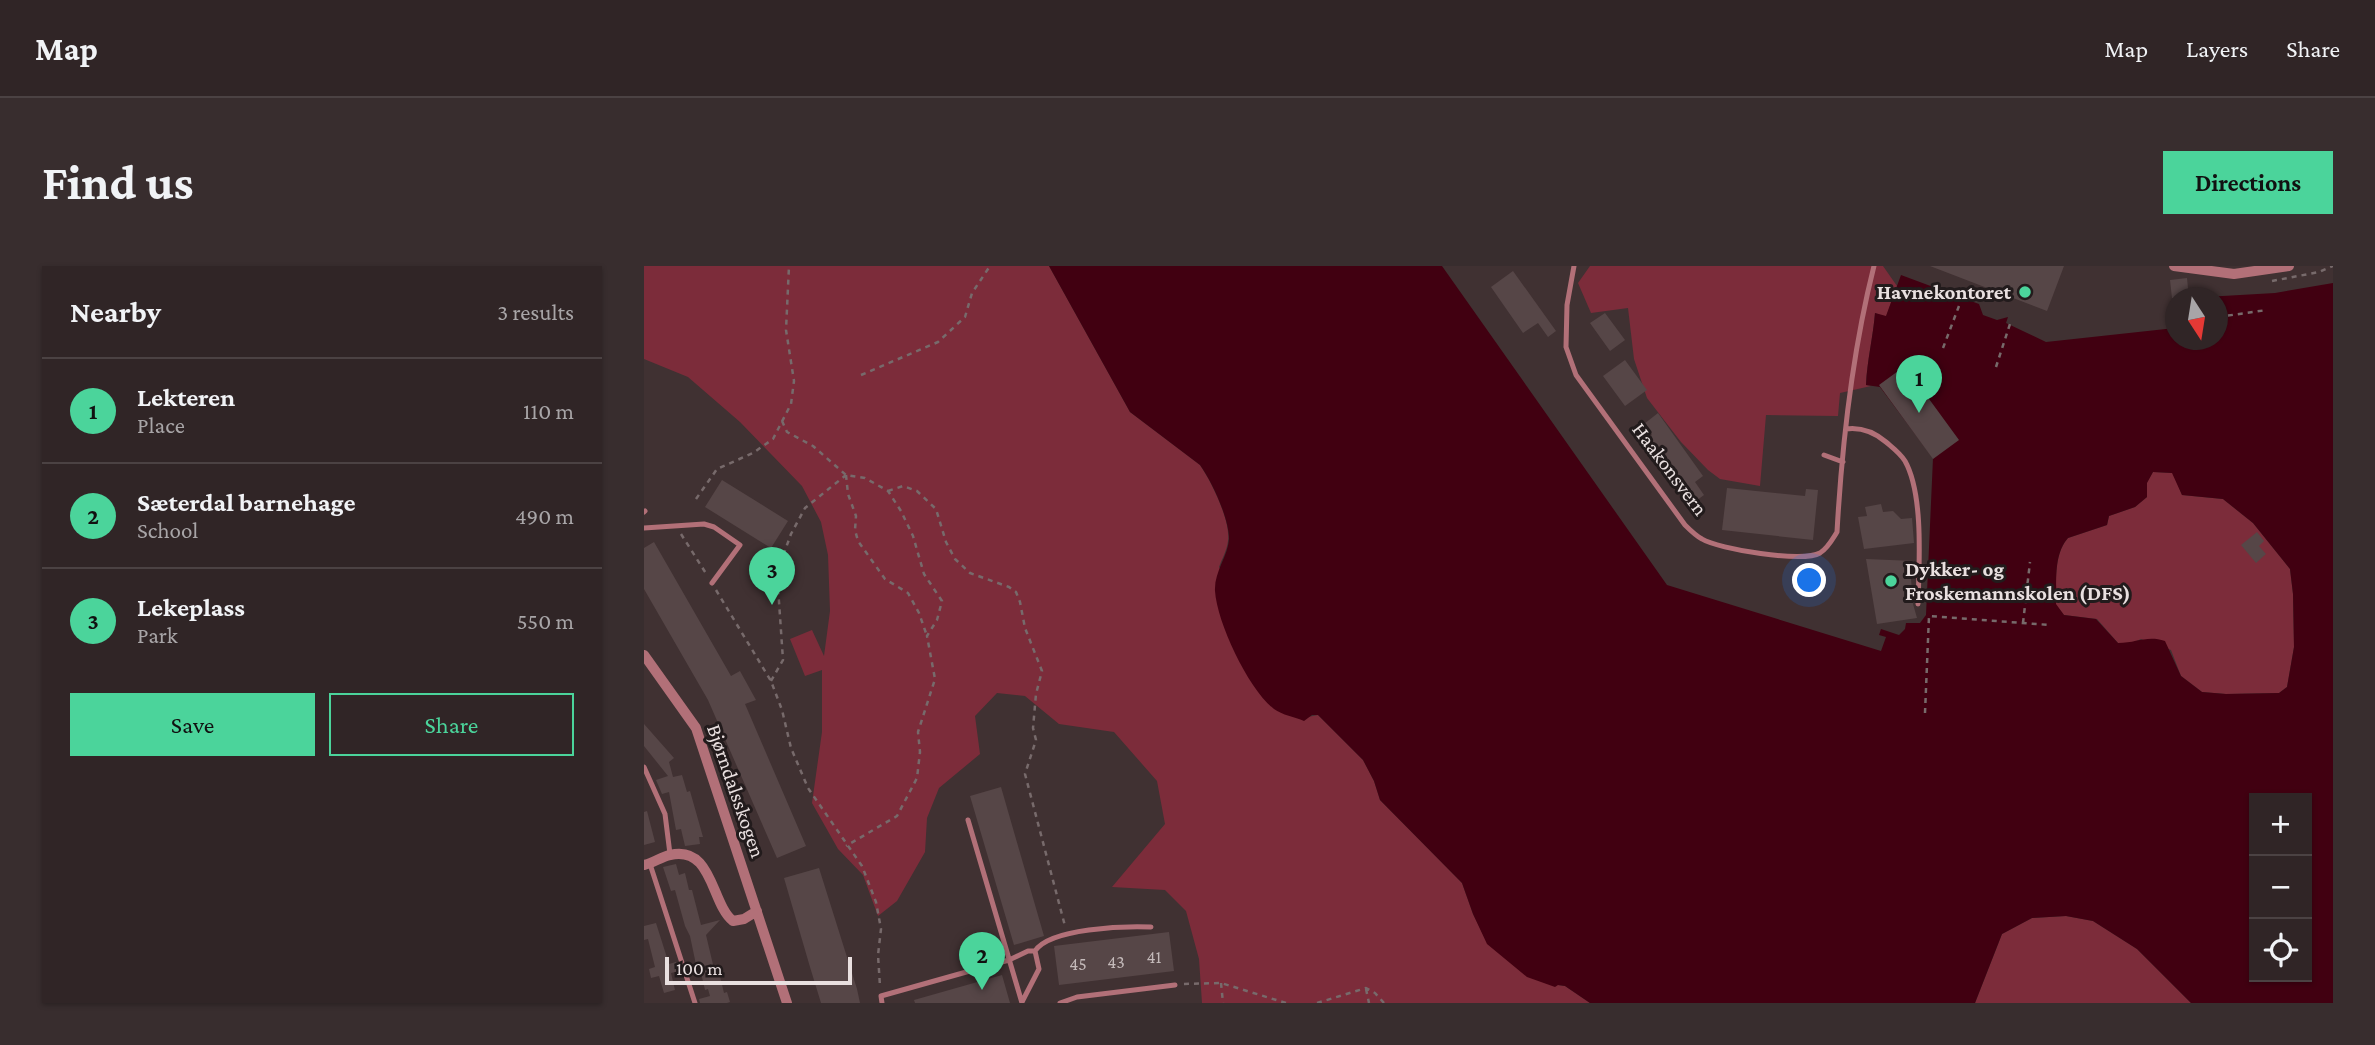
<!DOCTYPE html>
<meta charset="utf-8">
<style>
body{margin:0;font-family:"Crimson Pro",serif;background:#382d2e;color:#f1f3f6}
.controls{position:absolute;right:21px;bottom:21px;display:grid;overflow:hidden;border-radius:0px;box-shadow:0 2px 5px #0004}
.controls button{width:63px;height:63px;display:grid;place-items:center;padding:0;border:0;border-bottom:2px solid #4b4243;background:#302526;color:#f1f3f6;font:35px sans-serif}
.compass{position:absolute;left:1521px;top:21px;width:63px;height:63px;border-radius:50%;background:#302526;box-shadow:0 2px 5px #0004;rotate:168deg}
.scale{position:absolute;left:21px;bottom:18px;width:187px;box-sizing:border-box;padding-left:7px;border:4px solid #e9e0e0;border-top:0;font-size:19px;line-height:24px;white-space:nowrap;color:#e9e0e0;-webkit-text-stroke:5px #221b1c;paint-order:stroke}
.you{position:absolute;left:1166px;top:315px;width:24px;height:24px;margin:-18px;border:5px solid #fff;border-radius:50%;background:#1a73e8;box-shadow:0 0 0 10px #1a73e833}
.badge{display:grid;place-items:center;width:46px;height:46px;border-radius:50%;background:#4bd49b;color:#111;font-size:23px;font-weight:700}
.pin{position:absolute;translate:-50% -58px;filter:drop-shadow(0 2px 4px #0008)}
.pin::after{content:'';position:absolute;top:37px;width:24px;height:21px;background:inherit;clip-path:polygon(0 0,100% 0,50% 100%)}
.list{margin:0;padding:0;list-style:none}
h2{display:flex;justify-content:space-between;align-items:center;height:91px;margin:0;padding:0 28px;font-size:30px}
h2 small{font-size:23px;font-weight:400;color:#a8a5a7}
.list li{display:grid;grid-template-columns:46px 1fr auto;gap:21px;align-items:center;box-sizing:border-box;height:105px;padding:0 28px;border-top:2px solid #4b4243}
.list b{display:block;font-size:26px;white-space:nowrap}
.list p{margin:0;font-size:23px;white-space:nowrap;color:#a8a5a7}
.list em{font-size:23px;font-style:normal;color:#a8a5a7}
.actions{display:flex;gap:14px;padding:21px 28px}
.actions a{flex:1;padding:16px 0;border:2px solid #4bd49b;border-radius:0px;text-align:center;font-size:24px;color:#4bd49b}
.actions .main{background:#4bd49b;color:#111}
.icon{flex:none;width:38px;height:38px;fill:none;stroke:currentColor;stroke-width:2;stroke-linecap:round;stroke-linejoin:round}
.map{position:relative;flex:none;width:1689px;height:737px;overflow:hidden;border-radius:0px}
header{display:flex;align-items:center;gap:42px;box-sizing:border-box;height:98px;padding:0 35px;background:#302526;border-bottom:2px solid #4b4243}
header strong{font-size:33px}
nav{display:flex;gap:38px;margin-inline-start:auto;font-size:24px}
.intro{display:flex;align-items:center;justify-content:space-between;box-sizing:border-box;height:168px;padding:0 42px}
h1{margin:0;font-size:49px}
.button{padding:18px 32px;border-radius:0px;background:#4bd49b;color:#111;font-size:24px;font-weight:700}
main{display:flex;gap:42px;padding:0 42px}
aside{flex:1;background:#302526;border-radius:0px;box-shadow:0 2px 5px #0004}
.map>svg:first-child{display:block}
</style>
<header>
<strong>Map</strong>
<nav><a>Map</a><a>Layers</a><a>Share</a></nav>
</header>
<div class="intro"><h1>Find us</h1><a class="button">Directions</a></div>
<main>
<aside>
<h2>Nearby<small>3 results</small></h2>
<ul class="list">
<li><span class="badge">1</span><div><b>Lekteren</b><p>Place</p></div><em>110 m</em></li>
<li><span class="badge">2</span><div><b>Sæterdal barnehage</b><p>School</p></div><em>490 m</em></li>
<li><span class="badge">3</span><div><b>Lekeplass</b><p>Park</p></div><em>550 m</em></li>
</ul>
<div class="actions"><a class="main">Save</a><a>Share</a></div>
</aside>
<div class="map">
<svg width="1689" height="737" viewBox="0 0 1689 737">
<rect width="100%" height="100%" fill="#403132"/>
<path fill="#7c2c3a" d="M0,0H405L486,146L556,199C567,215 587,255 584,275C583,284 578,293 575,301L664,451L674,449L719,494L730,515L736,534L818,617L829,648L844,678L914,719L921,720L946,737H558L555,693L542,645L521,624L468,621L521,558L513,515L470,466L415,458L381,430L353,427L331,450L336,488L295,522L283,552L281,586L253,635L234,650L219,609L194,583L168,537L178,466V404L161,410L146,373L168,364L180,390L186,345L184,289L177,256L158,220L96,156L44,111L0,93Z
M946,0H1239L1253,20L1242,51L1231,47C1229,72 1223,95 1222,119L1227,120L1196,127L1194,150L1122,149L1116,220L1076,213L1064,204L1037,176L1003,132L990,93L984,42L947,47L934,17Z
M1509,206L1529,207L1538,229L1579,233L1609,257L1646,303L1649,328L1650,381L1643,421L1635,427L1582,428L1558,426L1537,410L1527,384L1497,373L1488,377H1474L1453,353L1420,349L1411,338C1413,316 1409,289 1424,272L1463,259L1465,250L1491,241L1503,231V216Z
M1422,650L1449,655L1493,683L1547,737H1331L1358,668L1388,652Z"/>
<path fill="#410011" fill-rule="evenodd" d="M405,0H798L1023,319L1237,385L1242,371L1235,369L1237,363L1255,369L1261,363L1262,357H1276L1282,349L1289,192L1236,121L1222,119C1223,95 1229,71 1231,47L1242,50L1257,9L1335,38L1339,49L1353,54L1364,51L1362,57L1402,76L1531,62L1532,74H1574V32L1561,31L1631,27L1689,17V737H1547L1493,683L1449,655L1422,650L1388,652L1358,668L1331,737H946L921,720L914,719L911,721L883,711L843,678L829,648L818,617L736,534L730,515L719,494L674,449H668L660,455C651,451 638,449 630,443C605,424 573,357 571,325C570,306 584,290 585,273C585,252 568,216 556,199L486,146ZM1509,206L1528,207L1538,229L1579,233L1609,257L1646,303L1649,328L1650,381L1643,421L1635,427L1582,428L1558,426L1537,410L1521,375C1503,369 1493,377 1474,377L1452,353L1420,349L1412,338C1413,316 1409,289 1424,272L1463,259L1465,250L1491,241L1503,231V217ZM1610,532H1663V711H1610Z"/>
<path fill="#564647" d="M1286,0H1420L1403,45Z
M869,5L912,65L904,71L894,57L879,67L847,21Z
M1543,12L1545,32H1528L1526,14Z
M961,47L981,74L966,85L946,57Z
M981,94L1003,124L981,140L959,110Z
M1261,100L1315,174L1289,193L1235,119Z
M1014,147L1059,210L1051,216L1060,229L1045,240L999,175L1008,169L1000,158Z
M78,214L144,255L127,282L61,241Z
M1083,222L1161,230L1162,223L1174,224L1169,274L1078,264Z
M1237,238L1239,246L1249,245L1257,253L1268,252L1270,277L1220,283L1214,251L1223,250L1221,241Z
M1613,266L1620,275L1615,280L1622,288L1612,297L1597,279Z
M10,276L87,410L96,405L112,434L101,438L162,580L133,592L64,434L0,323V282Z
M1222,293L1270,295V313H1267L1269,338L1273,352L1233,358Z
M0,458L30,492L25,496L29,511L38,509L43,526L46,525L59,571H55L56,578L41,580L37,563L32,564L25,526L18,528L12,514L24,510L0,480Z
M357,521L400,670L370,679L326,530Z
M3,545L11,576L0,579V546Z
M32,598L35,609L41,607L45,624H48L57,659L76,654L62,669L71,707L75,706L80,727L83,726L86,736L83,737H56L55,733L66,730L64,723L61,724L57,707L54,708L46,670L41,660L31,624L27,625L19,601Z
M175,602L213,723L216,737H177L166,701L140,612Z
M12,657L25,698L32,696L35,705L27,707L31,724L20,727L15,710L7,712L5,703L11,701L4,673L0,674V660Z
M525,666L530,705L415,719L410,680Z
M358,709L366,737H271L270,734Z"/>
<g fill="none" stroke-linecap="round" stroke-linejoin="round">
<path stroke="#776a6b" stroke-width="2.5" stroke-dasharray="5 5" stroke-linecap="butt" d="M1628,15L1675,6L1689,0
M1574,51L1623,44
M1299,82L1318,32
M1352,101L1366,58
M217,109L294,76L321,51L328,27L346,0
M138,155L143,166L169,180L202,209L221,212L244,225L257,245L269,270L280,308L298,335L293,354L283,370L291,413L274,466L276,486L273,512L253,550L202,580
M202,209L204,228L212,250L211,264L214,275L241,313L264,327L275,347L283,370
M244,225L259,220L273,225L292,243L302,276L311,293L326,307L365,321L372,326L376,336L381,362L398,405L392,428L389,462L392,474L381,508L421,660
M52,233L73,203L109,187L129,173L147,138L150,115L142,64L145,0
M37,268L63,309
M72,324L127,415L138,444L147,482L164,522L218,600L232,636L237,663L234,689L236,720
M1379,357L1386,296
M127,415L139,394L134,321L139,290L147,268L161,242L202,209
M1281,447L1285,350L1406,359
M577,717L579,737
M540,718L577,717L642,737
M722,723L725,737
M673,737L722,722L731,727L740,737"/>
<path stroke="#b27078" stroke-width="5" d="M930,0L923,39L922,81L932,109L1041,259C1046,264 1052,270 1058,273C1074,283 1159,297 1176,287C1184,282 1188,274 1193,266C1198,177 1208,87 1230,0
M1202,163C1217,161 1230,166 1242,176C1249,182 1256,187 1261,195C1280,229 1275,299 1274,338
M1180,189L1199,196
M0,246L1,245
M0,262L60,258L70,261L96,279L68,317
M0,501L21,548L26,588
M324,554L378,737
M6,598L51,737
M391,685C406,662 481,660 507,661
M238,737L237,730L365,694L384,685H391L395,703L378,736
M416,737L433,731L531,719"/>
<path stroke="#b27078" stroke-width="10" d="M1530,0L1590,8L1645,0
M0,389L52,462L143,737
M0,599C9,597 17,591 26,589C69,579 67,638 89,655L100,653L113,645"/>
</g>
<g fill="#4bd49b" stroke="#221b1c" stroke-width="2.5">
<circle cx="1381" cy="26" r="7"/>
<circle cx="1247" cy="315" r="7"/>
</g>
<g text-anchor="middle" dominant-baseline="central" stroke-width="6" stroke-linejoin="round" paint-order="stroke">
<g font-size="18" fill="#c4baba">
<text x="510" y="691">41</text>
<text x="472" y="696">43</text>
<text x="434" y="698">45</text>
</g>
<g font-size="21" font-weight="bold" fill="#e9e0e0" stroke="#221b1c" text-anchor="end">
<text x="1367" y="26">Havnekontoret</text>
<text x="1261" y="303" text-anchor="start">Dykker- og<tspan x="1261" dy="24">Froskemannskolen (DFS)</tspan></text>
</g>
<g font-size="21" fill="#e9e0e0" stroke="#221b1c">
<text transform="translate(1026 203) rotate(53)">Haakonsvern</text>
<text transform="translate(92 525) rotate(71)">Bjørndalsskogen</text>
</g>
</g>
</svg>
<div class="controls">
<button>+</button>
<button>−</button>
<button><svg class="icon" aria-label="locate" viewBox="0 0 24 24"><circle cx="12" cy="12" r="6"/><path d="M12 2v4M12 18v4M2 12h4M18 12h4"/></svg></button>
</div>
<svg class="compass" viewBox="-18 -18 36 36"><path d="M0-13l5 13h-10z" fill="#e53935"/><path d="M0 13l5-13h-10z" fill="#a8a5a7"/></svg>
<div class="scale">100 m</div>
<div class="you"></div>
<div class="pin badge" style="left:1275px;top:147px">1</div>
<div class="pin badge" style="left:338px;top:724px">2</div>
<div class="pin badge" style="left:128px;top:339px">3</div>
</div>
</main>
